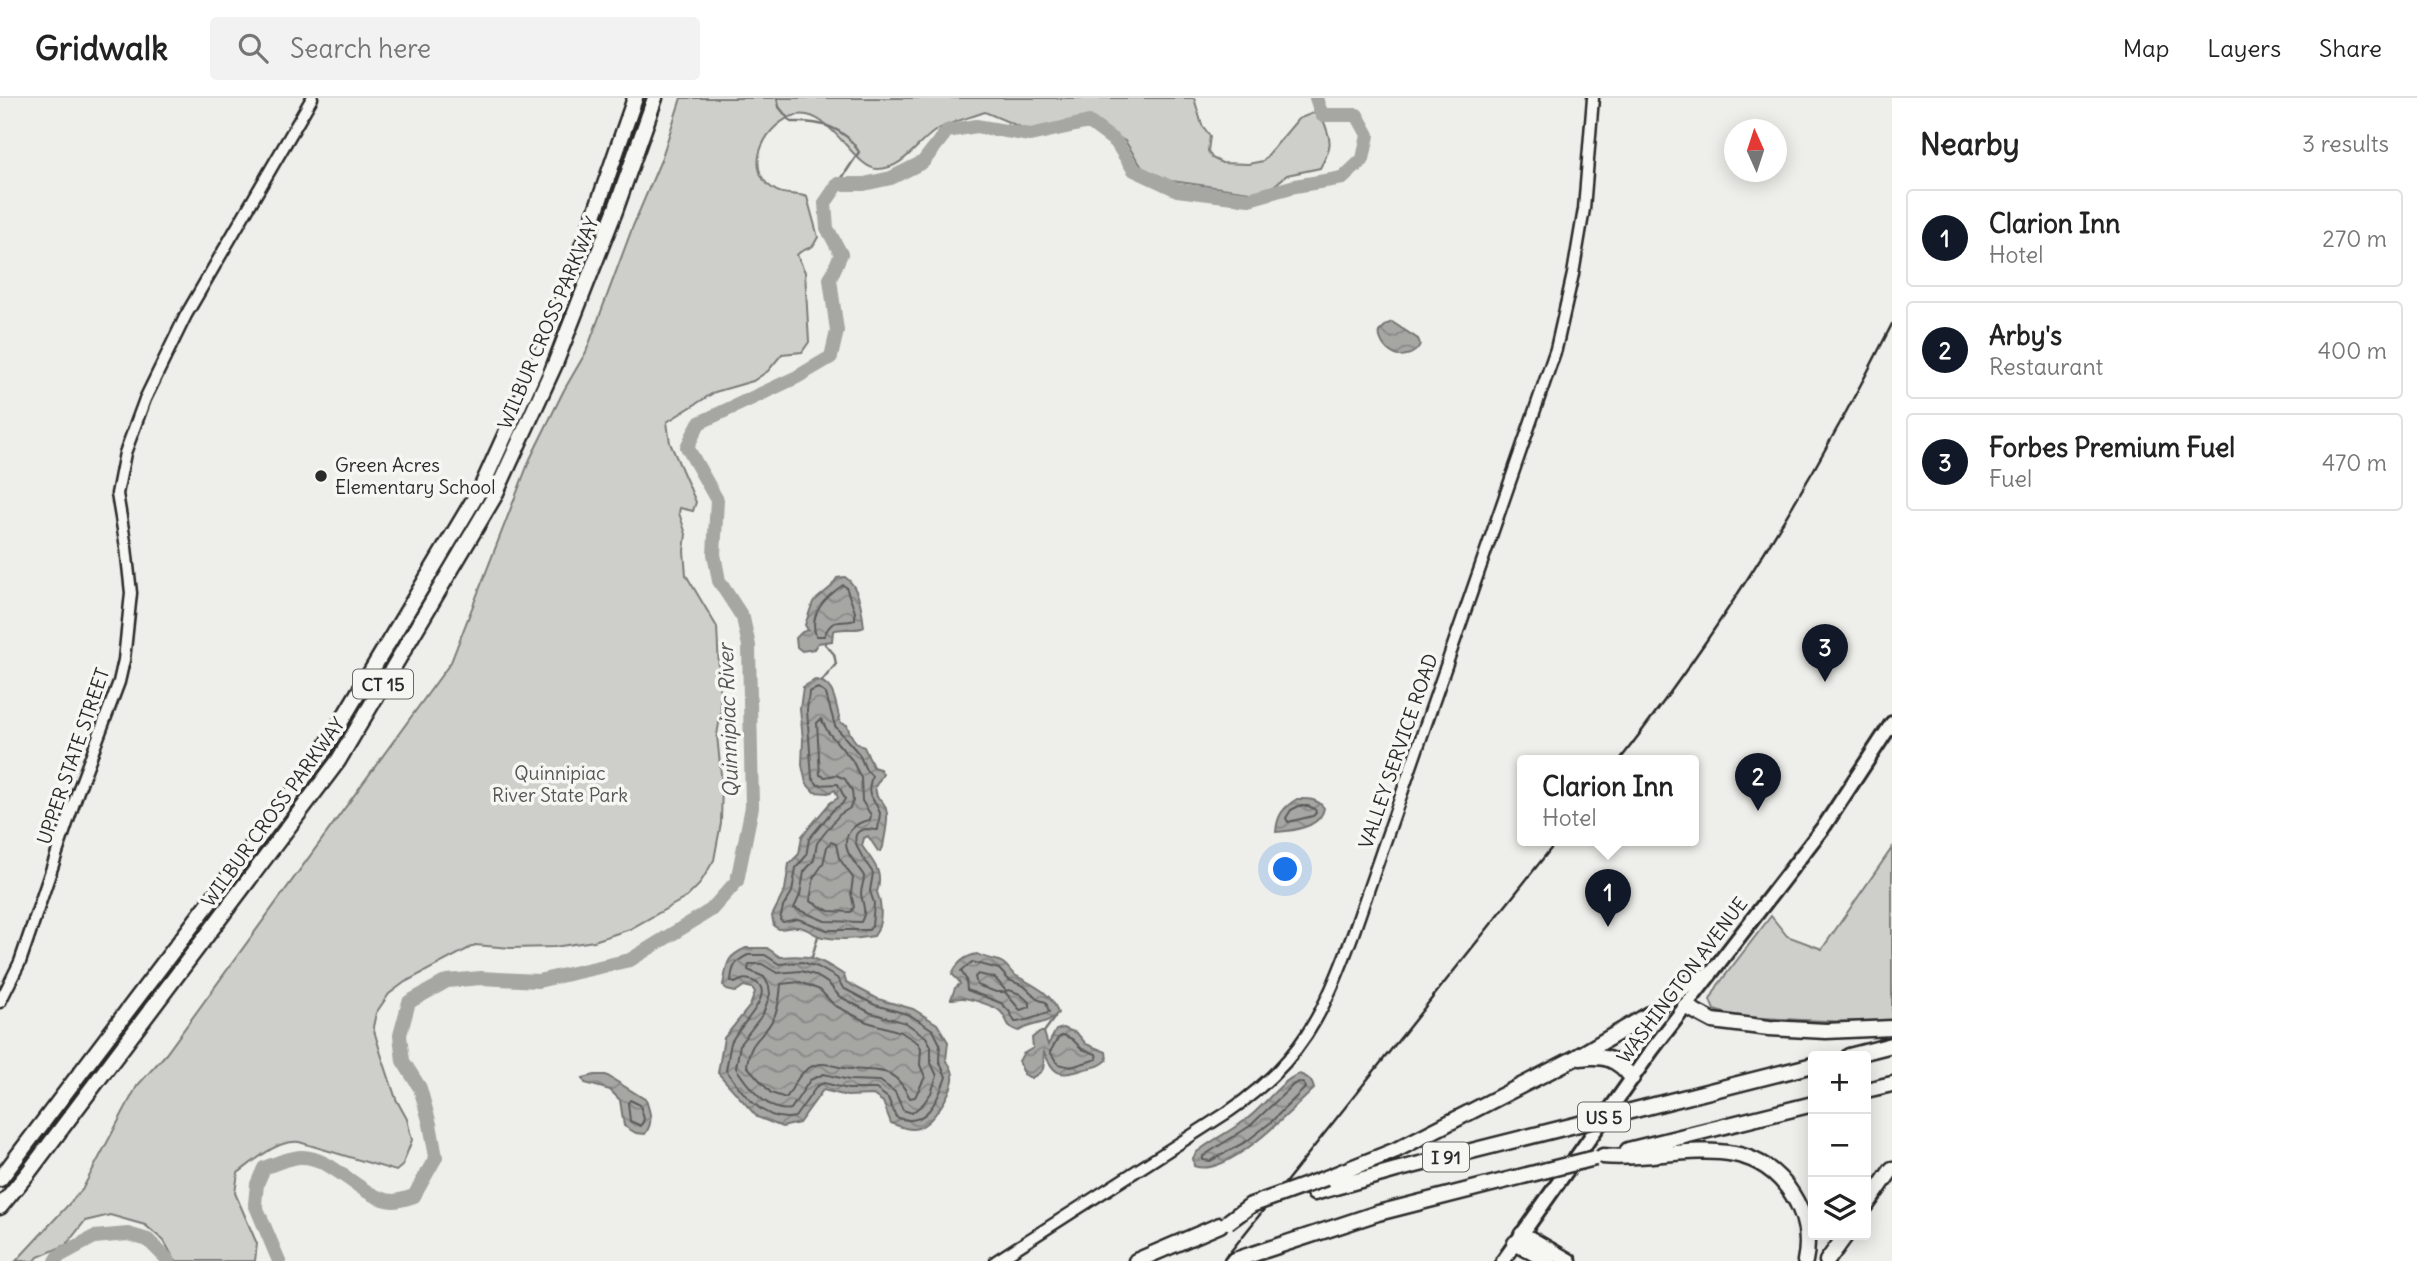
<!DOCTYPE html>
<meta charset="utf-8">
<style>
body{margin:0;font-family:Delius,sans-serif;background:#f2f2f2;color:#222}
.controls{position:absolute;right:21px;bottom:21px;display:grid;overflow:hidden;border-radius:7px;box-shadow:0 4px 18px #0003}
.controls button{width:63px;height:63px;display:grid;place-items:center;padding:0;border:0;border-bottom:2px solid #e0e0e0;background:#fff;color:#222;font:35px sans-serif}
.compass{position:absolute;left:1724px;top:21px;width:63px;height:63px;border-radius:50%;background:#fff;box-shadow:0 4px 18px #0003;rotate:357deg}
.you{position:absolute;left:1286px;top:772px;width:24px;height:24px;margin:-18px;border:5px solid #fff;border-radius:50%;background:#1a73e8;box-shadow:0 0 0 10px #1a73e833}
.badge{display:grid;place-items:center;width:46px;height:46px;border-radius:50%;background:#111827;color:#fff;font-size:23px;font-weight:700}
.pin{position:absolute;translate:-50% -58px;filter:drop-shadow(0 2px 4px #0008)}
.pin::after{content:'';position:absolute;top:37px;width:24px;height:21px;background:inherit;clip-path:polygon(0 0,100% 0,50% 100%)}
.popup{position:absolute;left:1517px;top:657px;width:182px;height:91px;box-sizing:border-box;display:grid;place-content:center;border-radius:7px;background:#fff;filter:drop-shadow(0 2px 5px #0005);font-size:23px;white-space:nowrap;color:#767676}
.popup b{font-size:26px;color:#222}
.popup::after{content:'';position:absolute;left:50%;top:100%;margin-left:-14px;border:14px solid transparent;border-top-color:#fff}
.list{margin:0;padding:0;list-style:none}
h2{display:flex;justify-content:space-between;align-items:center;height:91px;margin:0;padding:0 28px;font-size:30px}
h2 small{font-size:23px;font-weight:400;color:#767676}
.list li{display:grid;grid-template-columns:46px 1fr auto;gap:21px;align-items:center;box-sizing:border-box;height:98px;margin:0 14px 14px;padding:0 14px;border:2px solid #e0e0e0;border-radius:7px}
.list b{display:block;font-size:26px;white-space:nowrap}
.list p{margin:0;font-size:23px;white-space:nowrap;color:#767676}
.list em{font-size:23px;font-style:normal;color:#767676}
.icon{flex:none;width:38px;height:38px;fill:none;stroke:currentColor;stroke-width:2;stroke-linecap:round;stroke-linejoin:round}
.map{position:relative;flex:none;width:1892px;height:1163px;overflow:hidden}
header{display:flex;align-items:center;gap:42px;box-sizing:border-box;height:98px;padding:0 35px;background:#fff;border-bottom:2px solid #e0e0e0}
header strong{font-size:33px}
nav{display:flex;gap:38px;margin-inline-start:auto;font-size:24px}
.search{width:490px;height:63px;background:#f2f2f2;display:flex;align-items:center;gap:18px;box-sizing:border-box;padding:0 24px;border-radius:7px;color:#767676;font-size:26px}
main{display:flex}
aside{flex:1;background:#fff}
.map>svg:first-child{display:block}
</style>
<header>
<strong>Gridwalk</strong>
<div class="search"><svg class="icon" aria-label="search" viewBox="0 0 24 24"><circle cx="10" cy="10" r="6"/><path d="M15 15l6 6"/></svg>Search here</div>
<nav><a>Map</a><a>Layers</a><a>Share</a></nav>
</header>
<main>
<div class="map">
<svg width="1892" height="1163" viewBox="0 0 1892 1163">
<defs>
<pattern id="water-waves" width="16" height="10" patternUnits="userSpaceOnUse" patternTransform="scale(1.75)"><rect width="16" height="10" fill="#a6a6a3"/><path d="M0 5q4-4 8 0t8 0" fill="none" stroke="#878785"/></pattern>
</defs>
<rect width="100%" height="100%" fill="#eeeeea"/>
<filter id="ink" filterUnits="userSpaceOnUse"><feTurbulence type="fractalNoise" baseFrequency=".0143" numOctaves="2"/><feDisplacementMap in="SourceGraphic" scale="14" xChannelSelector="R" yChannelSelector="G"/><feConvolveMatrix kernelMatrix="1 2 1 2 8 2 1 2 1" color-interpolation-filters="sRGB"/></filter>
<g filter="url(#ink)">
<path fill="#cececa" stroke="#7c7c7a" stroke-width="2" d="M681,0H1194L1202,27L1210,38L1208,53L1212,60L1222,65L1248,66L1263,63L1298,21L1313,15L1322,19C1332,43 1333,47 1320,70L1287,77L1264,96L1172,83H1157L1145,74L1125,43L1090,25L1066,27L1046,33L1025,31L985,14C969,20 949,24 935,33C916,46 903,71 878,71C854,71 831,11 797,17C767,23 742,69 772,90C783,99 795,94 807,99L818,139L813,148L800,154L797,157L805,174L809,244L802,254L782,256L768,273L753,283L715,294L667,324L670,345L696,404L693,413L680,410L679,415L686,436L684,453L686,477L717,529L721,614L717,637L722,686L721,725L714,762L699,787L687,799L630,831L594,843L554,849L511,850L475,847L405,884L389,896L376,915L373,929L381,956L396,1001L407,1021L412,1042L402,1068L396,1073L299,1044C276,1042 256,1062 238,1075L235,1095L257,1146L255,1163H175L164,1143L145,1127L110,1117L85,1123L66,1147L38,1159L35,1163H16L82,1092L137,988L166,956L451,564L530,361L564,292L586,254L633,128L661,62Z
M1892,750V922C1856,925 1820,923 1784,921C1759,920 1738,920 1714,912L1710,902L1718,887L1771,818L1787,838L1822,851Z"/>
<path fill="url(#water-waves)" stroke="#757573" stroke-width="2" d="M1392,224L1418,241L1420,246C1417,255 1407,258 1398,258C1387,254 1380,245 1379,234L1387,226Z
M845,479C859,488 862,512 864,529C854,534 844,528 833,533L832,543L818,545L814,551L802,553L797,549L796,540L802,534L808,532L805,527L813,504L831,489L837,480Z
M815,582C837,584 835,610 841,625L847,627C849,635 855,647 864,649L873,669L880,671L883,676L875,689L877,699C894,709 885,732 883,749L881,753H878L868,738L864,740L862,748C873,764 884,774 877,794C882,807 883,826 874,838C858,841 839,842 822,839C813,837 806,828 796,829C790,829 785,831 779,831L774,828L772,818L785,792L789,766L799,756L802,738L830,705L838,700L835,692L828,695L814,694L806,685L802,667L803,642L800,611L803,589Z
M1297,701C1307,701 1317,700 1324,710C1321,729 1293,733 1276,734C1277,718 1283,709 1297,701Z
M746,850H767L780,859C811,856 818,860 844,877L846,884L878,901L913,911L937,926L948,944L946,962C950,967 954,974 953,982C950,997 933,1025 918,1030C909,1033 899,1028 891,1025L883,1004L873,997L847,998L823,992L799,1025L782,1029L757,1019L718,975L724,940L750,908L755,894L752,890L744,888L735,894L727,892L723,887C728,866 724,860 746,850Z
M977,856C986,861 997,861 1003,865C1008,868 1010,874 1015,877C1032,887 1052,894 1058,915C1047,928 1032,924 1019,933C1003,928 1010,922 1000,913C994,908 970,900 962,900C958,900 955,901 951,901L955,890L960,886L959,883L952,876C957,865 965,858 977,856Z
M1063,930L1077,935L1086,946L1106,954L1107,962C1097,971 1094,968 1082,972C1058,980 1053,975 1044,954C1042,969 1049,971 1031,980L1024,976L1019,963L1023,956L1033,950L1032,940L1039,934H1044L1048,947L1056,932Z
M1299,976C1308,979 1312,982 1314,991C1291,1012 1227,1081 1194,1068L1193,1060L1197,1054C1212,1042 1229,1034 1244,1023C1264,1010 1277,985 1299,976Z
M595,977H606L646,1002C650,1015 654,1024 645,1036L636,1035L624,1028L620,1002L610,992L585,985L583,980Z"/>
<g fill="none" stroke-linecap="round" stroke-linejoin="round">
<path stroke="#5c5c5b" stroke-width="2" d="M843,487L846,489L855,514V522C840,527 833,517 824,538H816C808,515 826,499 843,487Z
M818,590L826,596L835,628L859,656L866,672L872,678C865,702 873,696 880,715L878,732C874,732 870,731 867,731C840,733 868,767 873,775L870,793L874,805L872,828L869,832H827L798,821L783,824L780,822L783,809L792,794L796,770L806,758L809,741L834,711L842,706L845,701L838,686L818,687L812,680L807,612L809,594Z
M821,621L828,634L852,662L861,680L862,703L871,717L870,722C854,724 841,738 848,754C852,763 859,770 864,778C864,784 861,790 861,796C863,807 867,814 861,824L825,823L794,810L800,797L804,774L814,762L817,745L839,717L850,710L853,703L852,693L845,681L836,677L825,679L820,677L817,625Z
M1299,708H1308L1315,711L1316,715L1313,718L1288,724L1286,720L1291,712Z
M831,744L836,746L839,760L853,780L851,795L854,809L851,814L829,813L810,803L814,779L823,766L827,749Z
M748,857H765L779,866L802,864L818,869L837,880L843,890L875,907L910,917L933,932L940,946L939,962L946,979C938,1002 925,1032 896,1019L888,1000L876,991H848L824,985L817,988L795,1019C765,1026 742,995 726,972C728,963 729,953 731,945C734,932 784,891 750,882C744,880 741,882 735,885L731,883C732,869 735,863 748,857Z
M972,864L999,871L1009,882L1024,888L1039,902L1046,904L1049,914C1044,917 1021,924 1015,924L1009,913L1001,905L967,892L966,881L961,873Z
M749,866H762L777,875L801,873L815,877L829,886L839,898L871,915L906,925L926,939L931,948V965L937,978L931,995L923,1006L912,1015L903,1012L895,994L880,983L849,982L824,976L810,982L791,1011C768,1016 747,987 736,970L740,946L763,916L770,896L769,888L764,879L748,872Z
M978,876L995,880L1006,893L1009,892L1020,896L1030,905V909L1020,912L1005,894H996L977,887L975,879Z
M800,884L820,892L834,907L867,924L901,934L918,945L921,950L920,967L925,979L915,999L910,1000C893,967 881,974 851,971C836,970 823,961 809,970C798,976 793,990 786,1000L771,995L747,968C750,939 764,941 774,919C779,909 780,898 781,886Z
M1063,937L1072,941L1082,951L1096,956L1097,961L1071,969L1058,966L1050,954L1058,940Z
M1299,984L1304,986L1305,990L1270,1025L1247,1043L1210,1063L1203,1062V1058L1250,1028L1293,987Z
M630,1002L640,1007L644,1021L641,1028L630,1023L628,1005Z"/>
<path stroke="#757573" stroke-width="2.5" d="M777,0L779,9L791,24C819,23 844,28 859,54L838,86
M822,583L836,566L834,556L825,546
M812,859L818,838
M1044,934L1055,919"/>
<path stroke="#a6a6a3" stroke-width="14" d="M56,1163L59,1158L94,1139L128,1136L148,1142L169,1163
M279,1163L255,1106L257,1086L264,1070C276,1065 288,1060 300,1059C332,1057 361,1101 393,1103C399,1103 408,1100 414,1098L436,1059L430,1026L420,990L403,963L400,937L409,904L447,883L481,880L538,883L630,862L711,812L737,783L752,709L749,548L743,520L719,483L714,456L717,402L687,349L699,325L797,279L831,259L837,233L830,181L841,156L827,130L825,105L838,86H864L891,80L923,64L947,33L976,28L1030,37L1089,24L1116,44L1134,72L1177,92L1249,101L1295,88L1343,80L1363,61L1368,37L1357,17H1322L1316,0"/>
<g stroke="#2b2b2b" stroke-width="15">
<path id="minor" d="M0,904L20,864L78,693L119,584L124,562L131,495L126,449L117,396L125,355L145,301L186,217L312,0
M996,1163L1228,1014C1301,964 1323,917 1353,836L1556,251L1573,176L1584,111L1593,0"/>
</g>
<g stroke="#2b2b2b" stroke-width="18">
<path id="major" d="M1503,1163L1652,952L1825,727L1892,625"/>
</g>
<g stroke="#2b2b2b" stroke-width="19">
<path id="highway" d="M1685,908L1713,923L1769,930L1826,933L1892,930
M1849,958L1892,947
M1580,960C1604,957 1617,960 1632,980
M1866,992L1892,986
M1627,1014L1813,967
M1628,1052L1813,1006
M1603,1058C1666,1065 1748,1026 1792,1096C1805,1116 1810,1140 1805,1163
M1326,1080L1396,1052L1575,960L1653,914L1691,883L1709,877
M0,1081L321,657L482,388L536,269L595,115L635,0
M1314,1095L1396,1072L1579,1026
M1866,1108L1892,1071
M0,1109L28,1075L338,663L494,399L555,266L615,113L655,0
M1522,1136L1569,1163
M1515,1145L1548,1163
M1136,1163L1220,1127
M1232,1163L1378,1115L1547,1072
M1827,1163L1846,1137"/>
</g>
<use href="#minor" stroke="#f6f6f2" stroke-width="10"/>
<use href="#major" stroke="#f6f6f2" stroke-width="12"/>
<use href="#highway" stroke="#f6f6f2" stroke-width="14"/>
<path stroke="#2b2b2b" stroke-width="2.5" d="M1619,663C1725,526 1815,380 1892,226
M1223,1163L1557,743"/>
<g stroke="#2b2b2b" stroke-width="19" stroke-linecap="butt">
<path id="highway-bridge" d="M1579,1026L1627,1014
M1547,1072L1595,1060
M1228,1124L1251,1107L1326,1080"/>
</g>
<use href="#highway-bridge" stroke="#f6f6f2" stroke-width="14"/>
</g>
</g>
<circle fill="#2b2b2b" stroke="#f6f6f2" stroke-width="2.5" cx="321" cy="378" r="7"/>
<g text-anchor="middle" dominant-baseline="central" stroke-width="7" stroke-linejoin="round" paint-order="stroke">
<g fill="#f6f6f2" stroke="#686867" stroke-width="2">
<rect x="353" y="571.5" width="60" height="29" rx="5"/>
<rect x="1578" y="1004.5" width="52" height="29" rx="5"/>
<rect x="1423" y="1044.5" width="46" height="29" rx="5"/>
</g>
<g font-size="18" font-weight="bold" fill="#2b2b2b">
<text x="383" y="586">CT 15</text>
<text x="1604" y="1019">US 5</text>
<text x="1446" y="1059">I 91</text>
</g>
<g font-size="19" fill="#2b2b2b" stroke="#f6f6f2">
<text transform="translate(548 225) rotate(-67)">WILBUR CROSS PARKWAY</text>
<text transform="translate(1398 653) rotate(-71)">VALLEY SERVICE ROAD</text>
<text transform="translate(73 658) rotate(-71)">UPPER STATE STREET</text>
<text transform="translate(273 714) rotate(-54)">WILBUR CROSS PARKWAY</text>
<text transform="translate(1682 882) rotate(-53)">WASHINGTON AVENUE</text>
</g>
<g font-size="19" fill="#2b2b2b" stroke="#f6f6f2" text-anchor="start">
<text x="335" y="367">Green Acres<tspan x="335" dy="22">Elementary School</tspan></text>
</g>
<g font-size="19" fill="#545453" stroke="#f6f6f2">
<text x="560" y="675">Quinnipiac<tspan x="560" dy="22">River State Park</tspan></text>
</g>
<g font-size="21" font-style="italic" fill="#565655" stroke="#f6f6f2">
<text transform="translate(728 623) rotate(-92)">Quinnipiac River</text>
</g>
</g>
</svg>
<div class="controls">
<button>+</button>
<button>−</button>
<button><svg class="icon" aria-label="layers" viewBox="0 0 24 24"><path d="M12 4l9 5-9 5-9-5zM3 14l9 5 9-5"/></svg></button>
</div>
<svg class="compass" viewBox="-18 -18 36 36"><path d="M0-13l5 13h-10z" fill="#e53935"/><path d="M0 13l5-13h-10z" fill="#767676"/></svg>
<div class="you"></div>
<div class="pin badge" style="left:1608px;top:829px">1</div>
<div class="popup"><b>Clarion Inn</b>Hotel</div>
<div class="pin badge" style="left:1758px;top:713px">2</div>
<div class="pin badge" style="left:1825px;top:584px">3</div>
</div>
<aside>
<h2>Nearby<small>3 results</small></h2>
<ul class="list">
<li><span class="badge">1</span><div><b>Clarion Inn</b><p>Hotel</p></div><em>270 m</em></li>
<li><span class="badge">2</span><div><b>Arby's</b><p>Restaurant</p></div><em>400 m</em></li>
<li><span class="badge">3</span><div><b>Forbes Premium Fuel</b><p>Fuel</p></div><em>470 m</em></li>
</ul>
</aside>
</main>
